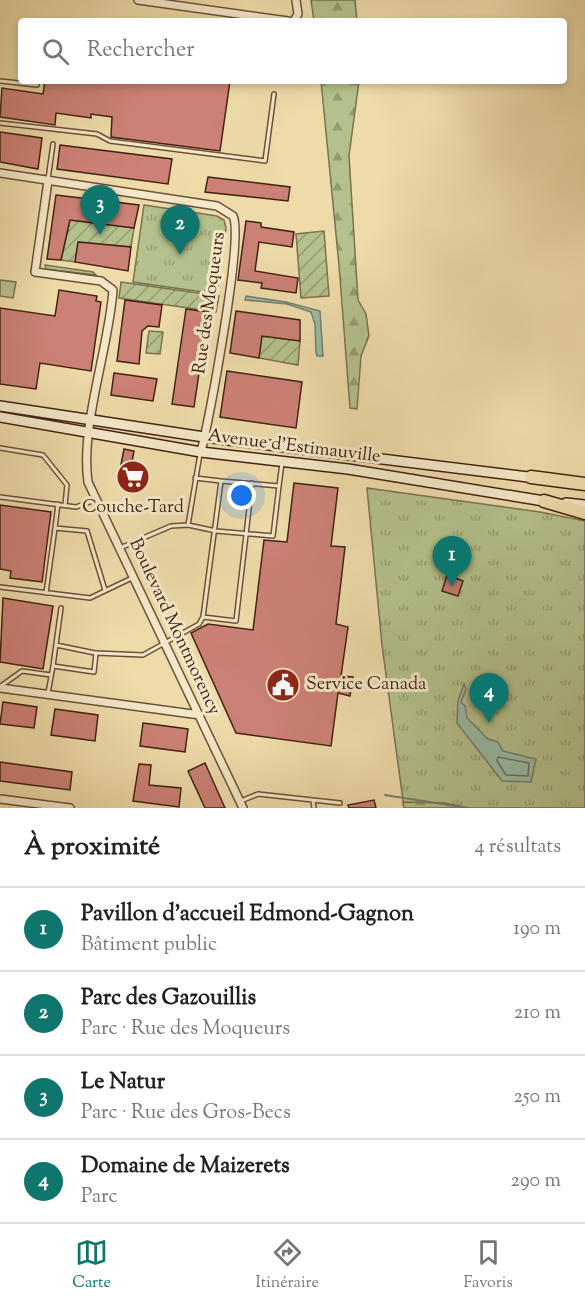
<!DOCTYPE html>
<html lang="fr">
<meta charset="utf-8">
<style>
body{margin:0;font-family:"Sorts Mill Goudy",serif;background:#f2f2f2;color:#222}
.you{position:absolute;left:242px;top:496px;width:21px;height:21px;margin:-15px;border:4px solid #fff;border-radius:50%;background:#1a73e8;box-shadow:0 0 0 9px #1a73e833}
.badge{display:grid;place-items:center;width:39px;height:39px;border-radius:50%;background:#0f766e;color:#fff;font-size:20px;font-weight:700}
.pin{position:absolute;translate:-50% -50px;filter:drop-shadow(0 2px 3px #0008)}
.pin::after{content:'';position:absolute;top:32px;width:21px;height:18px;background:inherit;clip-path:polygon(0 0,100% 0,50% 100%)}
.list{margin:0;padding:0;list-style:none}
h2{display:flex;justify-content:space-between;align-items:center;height:78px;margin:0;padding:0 24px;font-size:26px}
h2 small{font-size:20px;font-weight:400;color:#767676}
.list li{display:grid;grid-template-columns:39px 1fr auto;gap:18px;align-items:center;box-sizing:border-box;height:84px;padding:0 24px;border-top:2px solid #e0e0e0}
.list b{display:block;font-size:22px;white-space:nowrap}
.list p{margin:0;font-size:20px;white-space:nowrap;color:#767676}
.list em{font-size:20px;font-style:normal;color:#767676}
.icon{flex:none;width:33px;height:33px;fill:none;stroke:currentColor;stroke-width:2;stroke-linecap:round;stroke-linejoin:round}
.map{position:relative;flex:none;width:585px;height:808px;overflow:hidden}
.search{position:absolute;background:#fff;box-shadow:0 3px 9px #0003;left:18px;right:18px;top:18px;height:66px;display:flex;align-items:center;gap:15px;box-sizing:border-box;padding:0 21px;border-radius:6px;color:#767676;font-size:22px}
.sheet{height:414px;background:#fff}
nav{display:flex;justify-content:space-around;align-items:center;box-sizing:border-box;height:84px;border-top:2px solid #e0e0e0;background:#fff;font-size:16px;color:#767676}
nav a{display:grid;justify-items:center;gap:3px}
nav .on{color:#0f766e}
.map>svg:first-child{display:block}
</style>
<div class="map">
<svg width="585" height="808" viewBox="0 0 585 808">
<defs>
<pattern id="grass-tufts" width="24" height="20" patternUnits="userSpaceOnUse" patternTransform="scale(1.5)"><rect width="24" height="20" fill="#b4c18c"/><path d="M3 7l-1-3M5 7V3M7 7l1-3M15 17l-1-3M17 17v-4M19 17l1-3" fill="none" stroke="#949c71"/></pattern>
<pattern id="forest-firs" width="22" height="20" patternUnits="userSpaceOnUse" patternTransform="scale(1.5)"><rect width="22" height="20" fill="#b4c18c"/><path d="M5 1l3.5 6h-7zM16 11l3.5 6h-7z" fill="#949c71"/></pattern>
<pattern id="garden-furrows" width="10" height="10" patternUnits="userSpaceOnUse" patternTransform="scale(1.5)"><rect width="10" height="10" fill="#b4c18c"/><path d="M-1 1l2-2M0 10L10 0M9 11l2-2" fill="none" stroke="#949c71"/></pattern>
</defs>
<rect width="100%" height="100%" fill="#eedbaa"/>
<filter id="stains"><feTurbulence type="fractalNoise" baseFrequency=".00333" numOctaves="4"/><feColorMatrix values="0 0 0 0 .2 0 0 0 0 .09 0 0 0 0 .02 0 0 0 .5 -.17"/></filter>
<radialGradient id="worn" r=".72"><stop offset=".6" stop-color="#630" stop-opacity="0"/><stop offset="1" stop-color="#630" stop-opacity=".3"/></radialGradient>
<path fill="url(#grass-tufts)" stroke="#7b7250" stroke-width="1.5" d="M144,205L217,216L224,220L226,228L217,294L133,282Z
M45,265L93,272L96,275L46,269Z
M0,280L16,282L13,298L0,296Z
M367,488L540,512L585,521V808H404L382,645Z"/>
<path fill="url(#forest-firs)" stroke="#7b7250" stroke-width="1.5" d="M311,0H355L357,21H314Z
M321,81H359L349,156L358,300L366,314L369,336L361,356L357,409L350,408L339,265Z
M403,802L445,803L467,808H404Z"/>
<path fill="url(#garden-furrows)" stroke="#7b7250" stroke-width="1.5" d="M70,220L134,228L131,247L79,242L75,262L61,260Z
M324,231L329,296L301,298L296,234Z
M121,282L219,296L216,312L119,298Z
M149,331L163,332L160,354L146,353Z
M252,335L300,341L298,365L259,358L261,343L251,342Z"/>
<path fill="#99bba6" stroke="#767e6b" stroke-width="1.5" d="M246,296L286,302L320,311L323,356H317L316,352L315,324L311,312L287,304L245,300Z
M464,684L466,689L461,702L465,706L467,718L488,739L498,742L503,751L536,759L531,782L502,781L457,723L458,701Z"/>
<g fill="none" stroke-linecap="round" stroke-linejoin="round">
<path stroke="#6e6f5c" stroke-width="1.5" d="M498,757L529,763L528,776L506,775L497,761Z"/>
<path stroke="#767e6b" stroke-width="2" d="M385,795L468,808"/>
</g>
<path fill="#cc8176" stroke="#422313" stroke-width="1.5" d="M45,81H230L220,151L111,137L112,117L91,114V118L56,113L55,125L0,117L2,88L43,94Z
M0,132L42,138L38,169L0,162Z
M60,145L172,159L168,184L57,169Z
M208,177L290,187L288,201L205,192Z
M56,195L139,205L134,228L70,220L61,260L47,259Z
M246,221L261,223V227L294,232L292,247L259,242L255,271L298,278L296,293L261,288L262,283L238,280Z
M78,242L131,247L128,271L75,262Z
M59,290L97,296L96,301L101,302L91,371L40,363L36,389L0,384V308L55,316Z
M125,300L162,305L159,327L148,326L142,331L139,364L117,361Z
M186,309L208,312L194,407L172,404Z
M236,311L300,320V341L262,336L259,358L230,353Z
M227,371L302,382L296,428L220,417Z
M114,373L157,379L153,401L111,395Z
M124,449L134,451L130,472L120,470Z
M126,471L141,474L139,489L131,488L132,482L124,481Z
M294,483L338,488L331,546L345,547L336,624L348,627L341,676L353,677L350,696L338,693L331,746L236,733L191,633L208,624L253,630L264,540L287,542Z
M0,505L51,512L42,582L10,578L11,571L0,569Z
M447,575L463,581L458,596L442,591Z
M3,598L53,606L43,669L0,662Z
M3,702L37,707L34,728L0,724Z
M55,709L98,715L95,741L51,735Z
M143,723L188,729L185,752L140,746Z
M0,762L72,772L70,790L0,781Z
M205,763L225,808H205L188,771Z
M139,764L151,765L149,785L181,788L179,807L133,801Z
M374,800L376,808H349L348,805Z"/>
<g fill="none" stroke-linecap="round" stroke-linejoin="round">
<g stroke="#6d5139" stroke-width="6">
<path id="service" d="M0,81L37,85V81
M0,123L97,134L110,141L265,161L274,94
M48,179L53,144
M0,448L43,455L67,485L65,505
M200,454L188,525L216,531L273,536L279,486
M195,478L221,481L203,617L236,621L252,483
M221,481L279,486L282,463
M0,497L76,507L95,500
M58,504L55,528L87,531L105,590
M120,548L171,526L188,525
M0,587L90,598L134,577
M46,593L55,528
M56,645L95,653
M53,666L61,608
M1,686L22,671L51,675
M48,693L53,666L94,672L96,653L143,655L199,624L203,617
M313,800L314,808
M241,801L258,794L340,803"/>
</g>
<g stroke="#6d5139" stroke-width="10">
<path id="minor" d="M138,0L288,21
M294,21L298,14L296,0
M0,173L217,206L233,216C244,238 209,418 201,452
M48,181L35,272L101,281L113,290C109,348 80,426 88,482L243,808
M0,688L200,715
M0,799L70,808"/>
</g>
<g stroke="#422313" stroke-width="12">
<path id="secondary" d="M0,406L204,437L536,478
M0,417L201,452L348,469L550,502
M566,503L585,505"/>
</g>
<g stroke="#422313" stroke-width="15">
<path id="motorway" d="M531,477L585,484
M544,501L585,513"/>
</g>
<use href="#service" stroke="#f4e8c8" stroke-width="3"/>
<use href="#minor" stroke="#f4e8c8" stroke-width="7"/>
<use href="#secondary" stroke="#f4e8c8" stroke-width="9"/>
<use href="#motorway" stroke="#eedbaa" stroke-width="12"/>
</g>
<defs>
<g id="supermarket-disc" transform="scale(1.725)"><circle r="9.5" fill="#8f2418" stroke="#f4e8c8"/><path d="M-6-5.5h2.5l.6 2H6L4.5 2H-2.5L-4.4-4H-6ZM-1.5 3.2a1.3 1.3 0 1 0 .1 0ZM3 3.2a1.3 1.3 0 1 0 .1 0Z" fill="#fff"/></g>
<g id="civic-disc" transform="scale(1.725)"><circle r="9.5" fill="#8f2418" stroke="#f4e8c8"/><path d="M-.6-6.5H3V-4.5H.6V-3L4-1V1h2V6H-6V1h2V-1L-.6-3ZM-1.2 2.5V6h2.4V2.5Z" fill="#fff"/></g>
</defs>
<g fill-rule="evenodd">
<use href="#supermarket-disc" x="133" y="477"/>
<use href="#civic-disc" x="283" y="685"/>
</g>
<g text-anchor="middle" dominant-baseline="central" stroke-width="6" stroke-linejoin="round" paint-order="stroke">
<g font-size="18" fill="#422313" stroke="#f4e8c8">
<text transform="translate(210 303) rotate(-82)">Rue des Moqueurs</text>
<text transform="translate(294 447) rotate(7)">Avenue d'Estimauville</text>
<text transform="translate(174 627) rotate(65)">Boulevard Montmorency</text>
</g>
<g font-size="18" fill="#422313" stroke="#f4e8c8">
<text x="133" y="508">Couche-Tard</text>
<text x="306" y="685" text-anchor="start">Service Canada</text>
</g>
</g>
<rect width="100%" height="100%" filter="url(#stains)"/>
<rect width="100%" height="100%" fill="url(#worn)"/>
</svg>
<div class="you"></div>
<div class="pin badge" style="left:452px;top:586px">1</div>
<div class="pin badge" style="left:180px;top:255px">2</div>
<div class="pin badge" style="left:100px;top:235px">3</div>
<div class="pin badge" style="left:489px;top:723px">4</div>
<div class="search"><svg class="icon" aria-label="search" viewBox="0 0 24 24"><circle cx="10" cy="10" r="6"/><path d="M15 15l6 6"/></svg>Rechercher</div>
</div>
<section class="sheet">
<h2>À proximité<small>4 résultats</small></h2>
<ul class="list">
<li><span class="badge">1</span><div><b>Pavillon d'accueil Edmond-Gagnon</b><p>Bâtiment public</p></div><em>190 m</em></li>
<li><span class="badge">2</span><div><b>Parc des Gazouillis</b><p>Parc · Rue des Moqueurs</p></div><em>210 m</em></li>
<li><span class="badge">3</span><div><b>Le Natur</b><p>Parc · Rue des Gros-Becs</p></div><em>250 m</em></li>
<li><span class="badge">4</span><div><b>Domaine de Maizerets</b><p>Parc</p></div><em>290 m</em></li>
</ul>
</section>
<nav>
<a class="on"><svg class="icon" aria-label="map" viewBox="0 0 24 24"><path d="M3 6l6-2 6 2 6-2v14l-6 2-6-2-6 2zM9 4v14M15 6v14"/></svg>Carte</a>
<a><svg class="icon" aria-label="directions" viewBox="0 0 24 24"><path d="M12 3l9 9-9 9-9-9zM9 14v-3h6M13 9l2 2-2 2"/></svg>Itinéraire</a>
<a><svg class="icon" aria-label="saved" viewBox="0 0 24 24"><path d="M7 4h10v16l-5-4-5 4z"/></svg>Favoris</a>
</nav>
